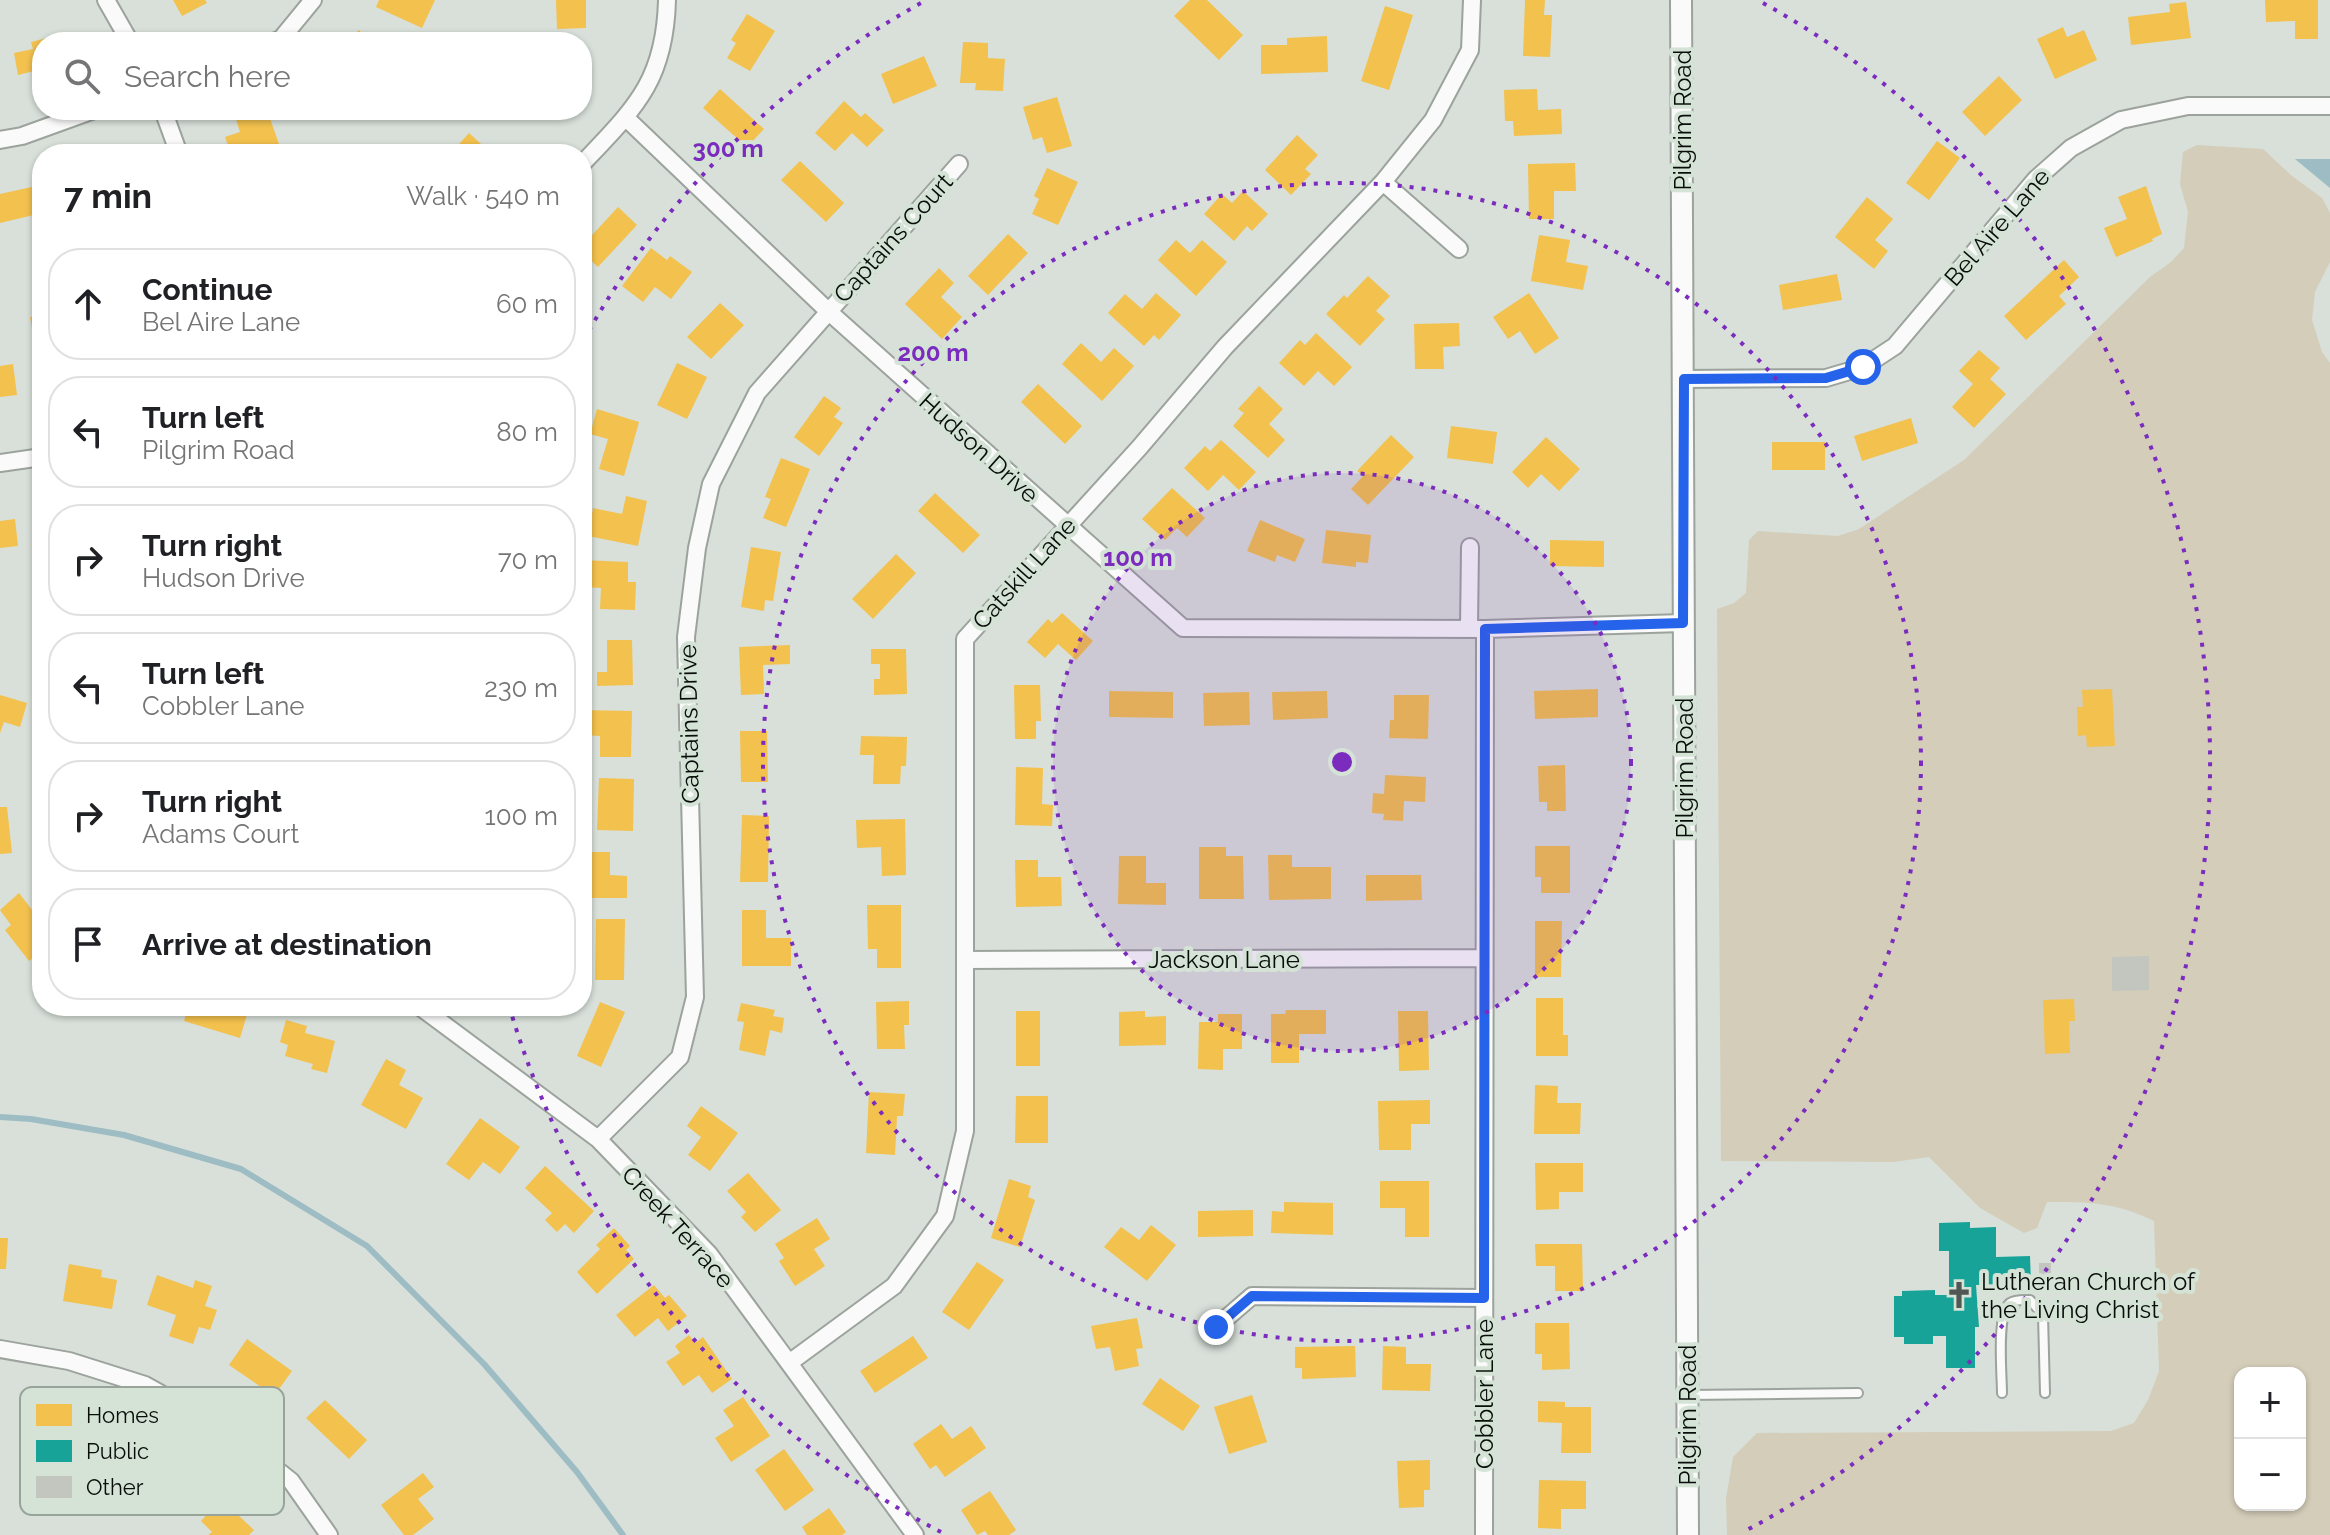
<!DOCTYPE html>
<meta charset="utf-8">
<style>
body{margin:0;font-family:Raleway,sans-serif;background:#f2f2f2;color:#202124}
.controls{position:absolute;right:24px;bottom:24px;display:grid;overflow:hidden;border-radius:16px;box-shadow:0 2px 6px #0004}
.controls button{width:72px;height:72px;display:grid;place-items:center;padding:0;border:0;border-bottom:2px solid #e0e0e0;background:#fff;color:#202124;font:40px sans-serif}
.stop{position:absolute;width:24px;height:24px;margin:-18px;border:6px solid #2563eb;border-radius:50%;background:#fff}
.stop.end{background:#2563eb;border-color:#fff;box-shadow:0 2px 8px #0008}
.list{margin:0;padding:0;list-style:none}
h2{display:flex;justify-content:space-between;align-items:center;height:104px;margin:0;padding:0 32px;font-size:34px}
h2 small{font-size:26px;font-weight:400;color:#757577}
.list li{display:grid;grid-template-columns:52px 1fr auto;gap:24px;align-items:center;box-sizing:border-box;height:112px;margin:0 16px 16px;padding:0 16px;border:2px solid #e0e0e0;border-radius:32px}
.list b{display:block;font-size:30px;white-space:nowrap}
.list p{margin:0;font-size:26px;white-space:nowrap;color:#757577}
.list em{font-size:26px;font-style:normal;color:#757577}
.icon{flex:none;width:44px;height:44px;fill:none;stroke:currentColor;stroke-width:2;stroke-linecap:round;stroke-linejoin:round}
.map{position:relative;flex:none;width:2330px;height:1535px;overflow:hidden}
.search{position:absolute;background:#fff;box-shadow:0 2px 6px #0004;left:32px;top:32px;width:560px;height:88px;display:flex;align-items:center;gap:20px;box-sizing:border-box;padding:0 28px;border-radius:32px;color:#757577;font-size:30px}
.panel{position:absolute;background:#fff;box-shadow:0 2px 6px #0004;left:32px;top:144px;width:560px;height:872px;border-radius:32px}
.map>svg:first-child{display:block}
</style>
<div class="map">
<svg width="2330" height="1535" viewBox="0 0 2330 1535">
<rect width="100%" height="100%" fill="#d8e0d9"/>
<path fill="#d4cdb9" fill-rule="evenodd" d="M2197,145L2263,149L2292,176L2322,198L2330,213V262L2315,292L2312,320L2322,352L2330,363V1535H1727L1726,1499L1733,1457L1757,1433L2111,1431L2134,1423L2148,1400L2159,1371L2154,1221C2115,1202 2090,1202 2047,1202L2037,1228L2024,1233L1980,1208L1929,1157L1893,1162L1721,1161L1717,609L1734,603L1746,593L1749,540L1758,531L1838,536L1859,529L1964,460L2150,277L2171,262L2184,248L2188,212L2180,184L2183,152ZM2240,1373H2300V1505H2240Z"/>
<path fill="#9dbcc3" d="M2295,159H2330V188Z"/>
<path fill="#f2c14e" d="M173,0H205L207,3L182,16Z
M379,0H435L422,28L376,7Z
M556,0H586V28L557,29Z
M1190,0H1207L1243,35L1219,60L1174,16Z
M1525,0H1545L1544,15H1552L1550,57L1523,56Z
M2265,0H2318V39H2295V21L2266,22Z
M2186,2L2191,38L2131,45L2128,17L2170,12L2169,4Z
M1385,6L1413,15L1389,90L1361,81Z
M747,14L775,31L750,71L727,58L736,43L731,40Z
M2063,27L2067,37L2084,30L2097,60L2055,79L2037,39Z
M359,30L370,42H346Z
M71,32L74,42H42V69L18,75L14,53L33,49L31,42Z
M1327,36L1328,72L1261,74V45H1287V38Z
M963,42L988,43V58L1005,59L1003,91L975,90L976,83H960Z
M924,56L937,86L893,104L881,74Z
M1999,76L2022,100L1985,136L1962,112Z
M720,89L764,129L747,147L703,108Z
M1537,89L1538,110L1561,109L1562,134L1514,136L1513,121H1505L1504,90Z
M1057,97L1072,146L1047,153L1042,137L1033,140L1023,107Z
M844,101L861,117L865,113L884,130L867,147L852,133L835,151L815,133Z
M233,110H267L279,144L249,154H231L225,137L240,132Z
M469,133L492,154H450Z
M1297,135L1318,155L1305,169L1311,174L1291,195L1265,170Z
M1937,141L1960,158L1929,200L1906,183Z
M800,161L844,203L826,222L781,180Z
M1575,163L1576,191H1554V219H1529L1528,164Z
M1047,168L1078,182L1058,225L1032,214L1039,199L1034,196Z
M36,186L42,213L0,223V194Z
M2146,186L2162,234L2152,239L2153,241L2116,257L2104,228L2127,219L2118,197Z
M1243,191L1268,214L1252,231L1247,226L1234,241L1204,214L1222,194L1232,203Z
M1867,197L1893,219L1875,240L1888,251L1874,269L1835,237Z
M618,207L637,225L598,267L582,252V246Z
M1008,234L1028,253L988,295L968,276Z
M1539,235L1570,240L1566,262L1588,266L1583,290L1531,281Z
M1176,240L1190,253L1202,240L1227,262L1196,296L1158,260Z
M651,248L667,260L670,256L692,272L671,299L655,287L643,302L622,286Z
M2064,260L2079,277L2059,296L2066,304L2026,340L2004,316Z
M939,268L954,283L941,297L962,317L942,339L905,304Z
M1837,274L1842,300L1783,310L1779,285Z
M1368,276L1390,296L1376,311L1385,319L1360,346L1326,314L1344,295L1347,298Z
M1156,293L1181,315L1159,340L1154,335L1144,346L1108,313L1125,294L1142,309Z
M1529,293L1559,338L1535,354L1520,331L1508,339L1493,317Z
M720,303L744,325L711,359L687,337Z
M42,315V332L33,334L30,317Z
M1459,323L1460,346L1443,347L1444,369H1415L1414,324Z
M1316,333L1352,367L1334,386L1318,371L1304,386L1279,363L1300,340L1305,345Z
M1081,343L1101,362L1114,348L1134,366L1102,401L1062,364Z
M1979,350L2000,368L1990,379L2006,394L1974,428L1952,407L1973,384L1959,371Z
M677,363L707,377L687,419L657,405Z
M13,364L17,395L0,397V366Z
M1038,384L1082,426L1065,444L1021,402Z
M1259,386L1283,409L1269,424L1285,440L1268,458L1233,426L1244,413L1238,409Z
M824,396L841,408L834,417L843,423L819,456L794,437Z
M597,409L639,422L624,476L599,469L608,439L590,434Z
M1911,418L1918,443L1862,461L1854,436Z
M1451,426L1497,432L1493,464L1447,458Z
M1391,435L1414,457L1368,505L1351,489L1363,476L1357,471Z
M1546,437L1580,469L1559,491L1541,474L1528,488L1512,472Z
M1221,440L1256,472L1239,490L1223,475L1208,491L1184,468L1205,446L1210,451Z
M1772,442H1825V470H1772Z
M781,458L810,469L786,527L763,518L771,499L765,497Z
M1172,488L1205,518L1187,537L1177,528L1165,540L1142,519Z
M935,493L980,535L963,553L918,511Z
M626,496L647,501L638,546L588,536L593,508L622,514Z
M15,519L18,546L0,548V521Z
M1260,520L1305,539L1295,562L1277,555L1275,562L1247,551Z
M1326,530L1371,535L1368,563L1356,562V567L1322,563Z
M1550,540L1604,541V567L1550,566Z
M751,547L781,552L773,601L765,600L764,611L741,607Z
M896,554L916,573L873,619L852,599Z
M582,560L628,562V582H636L635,610L600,609L601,588L582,587Z
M1062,613L1093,641L1076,660L1058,644L1045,658L1027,642L1048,619L1052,623Z
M607,640H632L633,685L597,686V672H607Z
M790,645V664L763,665L764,694L741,695L739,647Z
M871,649H906L907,694L874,695V679H880V664H871Z
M1014,685H1040L1041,721H1036V739H1015Z
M1598,689V717L1535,719L1534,691Z
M2112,689L2115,746L2087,747L2086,735L2078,736L2077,707H2083L2082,690Z
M1109,691L1173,692V718L1109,717Z
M1327,691L1328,718L1273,720L1272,692Z
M1249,692L1250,725L1204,726L1203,693Z
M0,695L27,703L20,727L4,722L0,733Z
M1394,695H1429L1428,739L1389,738L1390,720H1394Z
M582,710L632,711L631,757H600V736L582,735Z
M740,731H767L768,782H741Z
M861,736L907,737L906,766H901L900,784H873L874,755H860Z
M1565,765L1566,811H1547V802H1539L1538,766Z
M1016,767L1043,768L1042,804L1053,805L1052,826L1015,825Z
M1385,775L1426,777L1425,802L1404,801L1403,821L1383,820L1384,814L1372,813L1373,793L1384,794Z
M599,778L634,779L633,831L597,830Z
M0,807H7L12,853L0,854Z
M742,815L769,816L768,882H740Z
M905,819L906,875L882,876L881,847L857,848L856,820Z
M1535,846H1570V893H1541V877H1535Z
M1199,847H1226V856H1243L1244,899H1199Z
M583,852H610V875L627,876V898H582Z
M1268,855H1292V867H1331V899L1269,900Z
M1119,856H1146V883H1166V905L1118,904Z
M1015,860H1038V877H1061L1062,906L1016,907Z
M1366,875H1421L1422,900L1366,901Z
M19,893L42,923V951L29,961L5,930L11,925L0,910Z
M867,905H901V968H877V949H868Z
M742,910H766V938H791V966H742Z
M596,919H625L624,980H595Z
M1535,921H1562L1561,977H1535Z
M1536,998H1563V1035H1568V1056H1536Z
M2074,999L2075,1021H2069L2070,1053L2045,1054L2043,1000Z
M909,1001V1025H904L905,1049H877L876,1002Z
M600,1002L625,1012L601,1067L577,1056Z
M741,1003L775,1010L773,1016L784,1018L782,1033L770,1030L765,1056L739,1050L744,1022L737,1021Z
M188,1006H244L249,1008L240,1038L184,1021Z
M1286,1010H1326V1034H1299V1063H1271V1014H1285Z
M1016,1011H1040V1066H1016Z
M1145,1011V1017L1166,1016V1045L1119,1046V1012Z
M1398,1011H1428L1429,1070L1399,1071Z
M1218,1014H1242V1049H1223V1070L1198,1069L1199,1022H1218Z
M286,1020L307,1026L305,1033L335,1041L327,1073L311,1069L313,1064L285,1056L288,1045L280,1042Z
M386,1059L406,1070L399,1085L423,1098L406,1129L361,1105Z
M1535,1085L1558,1086L1557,1103H1581L1580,1134H1534Z
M869,1092L905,1094L903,1116H897L895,1155L866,1153Z
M1016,1096H1048V1143H1015Z
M1430,1100V1124H1411V1150H1379L1378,1101Z
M701,1106L738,1133L710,1171L688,1155L701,1137L687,1126Z
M480,1118L520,1147L500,1174L483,1162L469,1180L446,1164Z
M1535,1163H1583V1192H1559V1209L1536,1210Z
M545,1166L594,1211L574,1233L565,1224L557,1232L545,1220L552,1213L525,1188Z
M748,1173L781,1210L755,1232L741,1217L746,1212L727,1191Z
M1009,1179L1031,1186L1028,1197L1035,1200L1020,1247L991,1238Z
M1380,1181H1429V1237H1405V1208H1380Z
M1284,1202L1333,1203V1235L1271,1233L1272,1211L1284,1212Z
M1253,1210V1236L1198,1237V1211Z
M817,1218L830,1239L814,1249L825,1266L795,1286L779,1261L784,1258L775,1244Z
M1151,1225L1176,1245L1147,1281L1104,1247L1121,1227L1139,1240Z
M614,1228L630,1246L626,1250L634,1259L597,1294L577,1272L600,1249L596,1245Z
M0,1238H8L6,1269H0Z
M1535,1244H1582L1583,1291H1555V1266H1536Z
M977,1262L1004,1280L969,1330L942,1312Z
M69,1264L102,1270L101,1277L117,1280L112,1309L63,1301Z
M157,1275L193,1288L195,1280L212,1286L205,1306L217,1310L210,1330L199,1327L193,1344L169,1336L176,1315L147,1305Z
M654,1285L665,1298L669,1295L687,1316L668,1331L658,1318L635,1337L616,1315Z
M1137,1318L1143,1348L1136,1349L1139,1366L1115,1371L1110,1347L1096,1349L1091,1326Z
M1535,1323H1569L1570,1369L1542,1370V1354H1535Z
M689,1335L695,1343L703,1337L732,1379L712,1393L699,1375L683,1386L666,1362L680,1353L675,1346Z
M913,1336L928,1358L875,1393L860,1371Z
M247,1339L292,1371L274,1396L229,1365Z
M1355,1346L1356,1377L1302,1379V1368H1295V1347Z
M1383,1346L1406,1347V1364H1431L1430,1391L1382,1390Z
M1160,1378L1200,1406L1183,1431L1142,1404Z
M1252,1395L1267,1442L1229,1454L1214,1407Z
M743,1397L770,1436L731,1462L715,1438L734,1426L723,1410Z
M325,1400L367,1440L349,1459L306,1418Z
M1538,1401L1565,1402V1407H1591V1453H1561L1562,1423L1538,1422Z
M941,1424L952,1439L971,1426L986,1448L945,1477L936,1465L930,1469L913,1444Z
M784,1449L814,1490L785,1511L755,1470Z
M1430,1460V1490H1424V1507L1399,1508L1397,1461Z
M423,1473L434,1487L418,1499L434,1519L413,1535H404L381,1505Z
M1539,1480L1586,1481V1509H1561V1529L1538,1528Z
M990,1491L1016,1530L1009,1535H988L985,1531L977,1535L961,1510Z
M221,1499L254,1530L249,1535H208L212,1532L201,1521Z
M829,1508L846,1532L842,1535H807L802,1527Z"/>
<path fill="#17a398" d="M1970,1222V1228L1996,1227V1257L2030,1256L2031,1284L1976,1285L1979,1327H1975V1368H1946V1336H1933V1344H1904V1337H1894V1296H1902V1291L1935,1290V1295H1949V1251H1939V1223Z"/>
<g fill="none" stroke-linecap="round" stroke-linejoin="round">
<path stroke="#9dbcc3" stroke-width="6" d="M0,1117L31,1119L124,1135L241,1169L367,1246L484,1364L577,1472L623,1535"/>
</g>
<path fill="#c2c6bf" d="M2149,956V990L2112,991V957Z
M2039,1263H2051V1276L2039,1275Z"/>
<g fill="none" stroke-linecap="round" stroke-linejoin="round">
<g stroke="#9ca29c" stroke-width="12">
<path id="service" d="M2002,1393C2002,1375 1996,1313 2010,1303C2016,1299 2024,1300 2030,1300L2043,1315L2045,1393
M1687,1395L1858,1393"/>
</g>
<g stroke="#9ca29c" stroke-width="20">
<path id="minor" d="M106,0L130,42
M274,42L281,39L313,0
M163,110L179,154
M626,118L828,311L1183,628L1485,629L1683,623
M0,140L22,136L94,110
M582,164C635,108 665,81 667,0
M1383,182L1459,249
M1684,379L1826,378L1863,367L1895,346L2036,179L2071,148L2121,120L2188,106H2330
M0,463L42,457
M1469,628L1470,547
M965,960L1484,958
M419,1006L598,1139L709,1254L915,1535
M598,1139L680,1057L695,997L686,637L697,548L711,484L757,393L959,164
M1216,1327L1252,1296L1484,1298
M0,1349L69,1361L145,1385L228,1431L291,1481L329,1535
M789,1363L894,1286L945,1216L965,1131V639L1139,448L1225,347L1383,182L1433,120L1470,50L1472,0
M1484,1535L1485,629"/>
</g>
<g stroke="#9ca29c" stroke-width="24">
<path id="tertiary" d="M1681,0L1688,1535"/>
</g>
<use href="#service" stroke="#f9faf9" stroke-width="8"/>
<use href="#minor" stroke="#f9faf9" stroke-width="16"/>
<use href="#tertiary" stroke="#f9faf9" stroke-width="20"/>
</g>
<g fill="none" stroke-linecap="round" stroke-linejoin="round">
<path stroke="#2563eb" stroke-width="10" d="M1216,1327L1252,1296L1484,1298L1485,629L1683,623L1684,379L1826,378L1863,367"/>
</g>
<circle cx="1342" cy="762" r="289" fill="#7b2cbf" fill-opacity=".12"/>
<g fill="none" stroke="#7b2cbf" stroke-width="4" stroke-dasharray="4 8">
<circle cx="1342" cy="762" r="289"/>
<circle cx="1342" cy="762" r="579"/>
<path d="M941 1532A868 868 0 0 1 510 1009M583 341A868 868 0 0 1 921 3M1763 3A868 868 0 0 1 1743 1532"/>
</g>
<defs>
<g id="church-bare" transform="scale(2.16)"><path d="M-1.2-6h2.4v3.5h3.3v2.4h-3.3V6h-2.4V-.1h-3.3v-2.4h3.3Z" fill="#515752" stroke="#d5e3d7" stroke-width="2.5" paint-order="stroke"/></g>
</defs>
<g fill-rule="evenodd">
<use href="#church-bare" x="1959" y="1295"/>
</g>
<g text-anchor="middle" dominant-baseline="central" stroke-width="8" stroke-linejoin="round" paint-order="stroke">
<g font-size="24" fill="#080d09" stroke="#d5e3d7">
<text transform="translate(1682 120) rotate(-90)">Pilgrim Road</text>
<text transform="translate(1997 227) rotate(-49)">Bel Aire Lane</text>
<text transform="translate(893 238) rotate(-48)">Captains Court</text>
<text transform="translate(979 448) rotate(42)">Hudson Drive</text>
<text transform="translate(1024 573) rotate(-48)">Catskill Lane</text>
<text transform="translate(689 724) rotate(-91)">Captains Drive</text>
<text transform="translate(1684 768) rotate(-90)">Pilgrim Road</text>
<text x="1224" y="959">Jackson Lane</text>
<text transform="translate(678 1227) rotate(48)">Creek Terrace</text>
<text transform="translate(1484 1394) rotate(-90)">Cobbler Lane</text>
<text transform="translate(1687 1415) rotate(-90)">Pilgrim Road</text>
</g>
<g font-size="24" fill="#080d09" stroke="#d5e3d7" text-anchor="start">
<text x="1981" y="1281">Lutheran Church of<tspan x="1981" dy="28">the Living Christ</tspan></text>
</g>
</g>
<rect x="20" y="1387" width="264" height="128" rx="12" fill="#d5e3d7" stroke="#98a399" stroke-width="2"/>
<rect x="36" y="1404" width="36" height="22" fill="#f2c14e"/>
<rect x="36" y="1440" width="36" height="22" fill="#17a398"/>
<rect x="36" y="1476" width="36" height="22" fill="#c2c6bf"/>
<g font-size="22" fill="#080d09">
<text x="86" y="1423">Homes</text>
<text x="86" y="1459">Public</text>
<text x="86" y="1495">Other</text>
</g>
<circle cx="1342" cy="762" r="12" fill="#7b2cbf" stroke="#d5e3d7" stroke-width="4"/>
<g font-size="24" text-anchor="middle" font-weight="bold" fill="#7b2cbf" stroke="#d5e3d7" stroke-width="8" stroke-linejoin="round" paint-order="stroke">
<text x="728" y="157">300 m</text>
<text x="933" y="361">200 m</text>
<text x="1138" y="566">100 m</text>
</g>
</svg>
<div class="controls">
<button>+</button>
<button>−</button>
</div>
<div class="stop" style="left:1863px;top:367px"></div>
<div class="stop end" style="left:1216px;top:1327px"></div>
<div class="search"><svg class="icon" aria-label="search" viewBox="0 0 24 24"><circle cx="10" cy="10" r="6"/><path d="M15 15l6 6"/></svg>Search here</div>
<section class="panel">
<h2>7 min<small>Walk · 540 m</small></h2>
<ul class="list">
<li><svg class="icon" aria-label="ahead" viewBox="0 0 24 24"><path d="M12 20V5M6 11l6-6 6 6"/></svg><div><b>Continue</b><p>Bel Aire Lane</p></div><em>60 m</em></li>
<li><svg class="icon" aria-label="left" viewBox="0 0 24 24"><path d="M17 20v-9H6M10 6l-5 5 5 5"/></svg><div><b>Turn left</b><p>Pilgrim Road</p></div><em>80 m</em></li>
<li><svg class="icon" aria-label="right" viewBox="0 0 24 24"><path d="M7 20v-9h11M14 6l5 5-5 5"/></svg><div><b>Turn right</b><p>Hudson Drive</p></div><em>70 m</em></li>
<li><svg class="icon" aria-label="left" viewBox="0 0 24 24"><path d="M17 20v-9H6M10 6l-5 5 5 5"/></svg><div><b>Turn left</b><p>Cobbler Lane</p></div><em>230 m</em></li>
<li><svg class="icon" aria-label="right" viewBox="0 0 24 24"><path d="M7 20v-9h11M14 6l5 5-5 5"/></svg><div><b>Turn right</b><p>Adams Court</p></div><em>100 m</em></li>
<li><svg class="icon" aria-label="arrive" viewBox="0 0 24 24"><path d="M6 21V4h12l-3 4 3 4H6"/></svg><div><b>Arrive at destination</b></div></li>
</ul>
</section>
</div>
